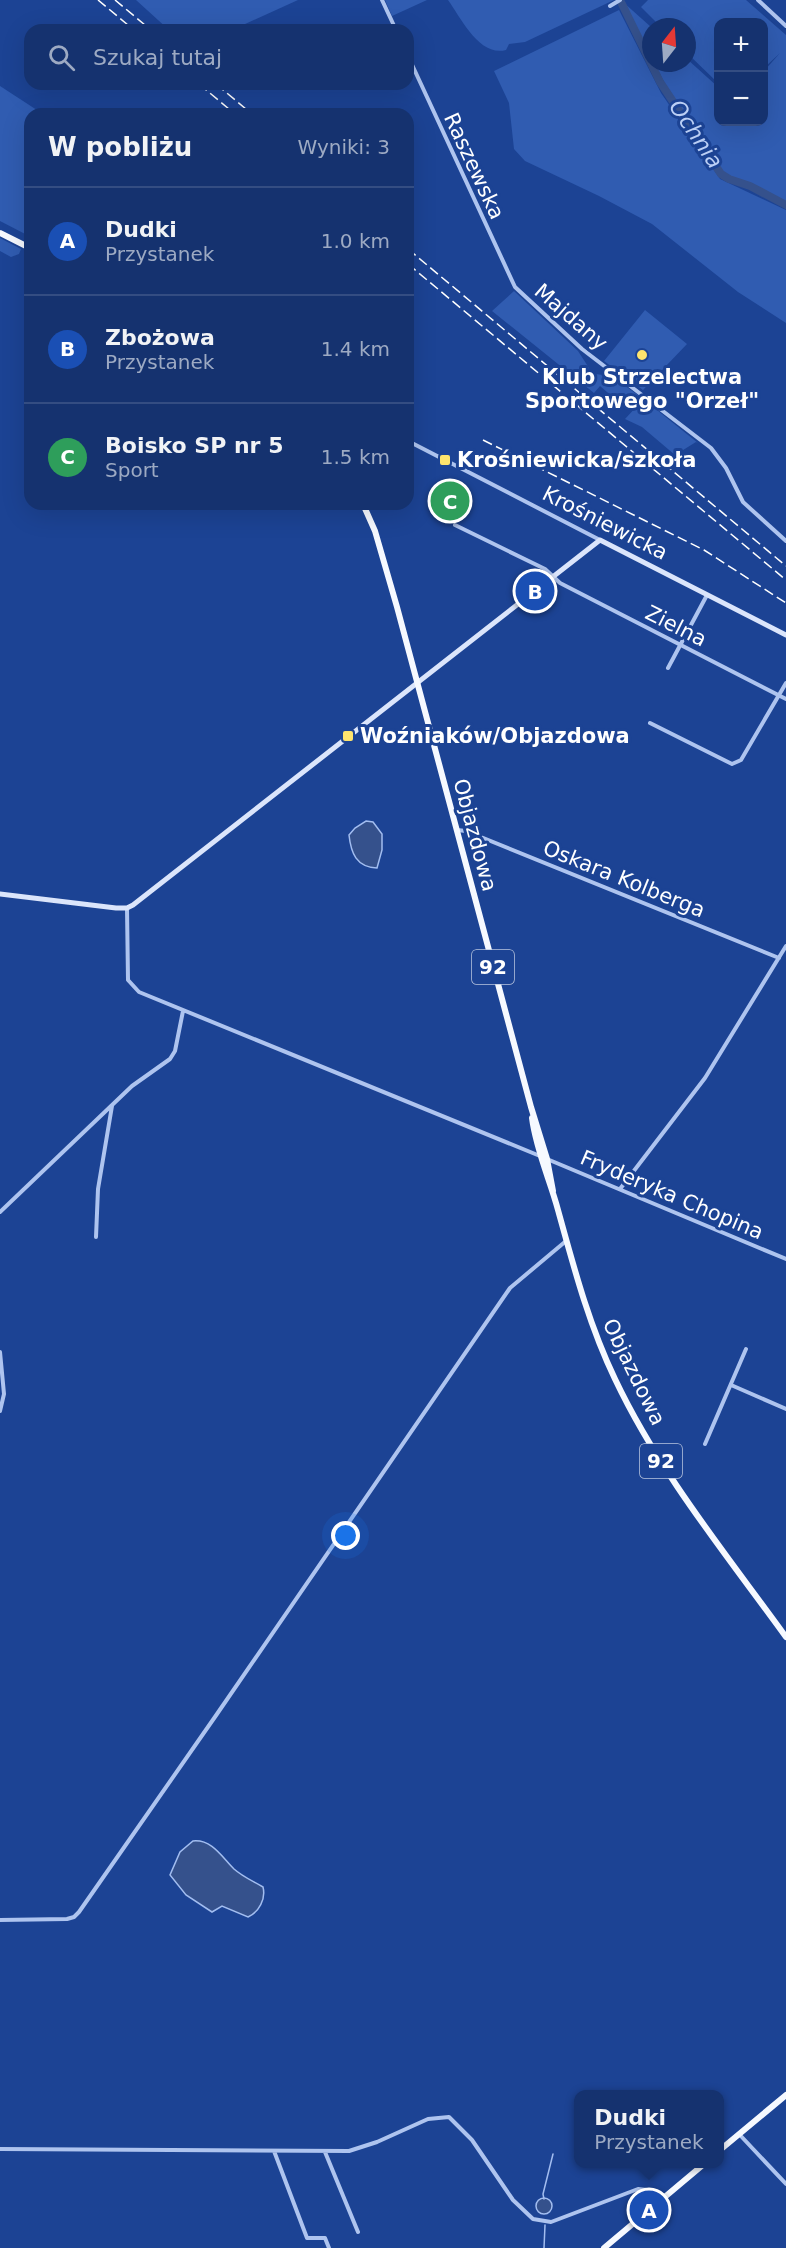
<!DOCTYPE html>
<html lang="pl">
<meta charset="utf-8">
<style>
body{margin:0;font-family:"DejaVu Sans",sans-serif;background:#223e77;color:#f1f3f6}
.controls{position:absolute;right:18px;top:18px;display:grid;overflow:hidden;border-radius:12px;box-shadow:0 6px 24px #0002}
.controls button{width:54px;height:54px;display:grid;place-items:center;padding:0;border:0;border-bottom:2px solid #344d82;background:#15326f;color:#f1f3f6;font:30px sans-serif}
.compass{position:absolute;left:642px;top:18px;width:54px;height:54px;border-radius:50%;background:#15326f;box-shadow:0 6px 24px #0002;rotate:17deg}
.you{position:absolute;left:346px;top:1536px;width:21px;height:21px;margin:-15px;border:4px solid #fff;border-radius:50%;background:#1a73e8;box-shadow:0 0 0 9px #1a73e833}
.badge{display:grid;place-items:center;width:39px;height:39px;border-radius:50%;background:#fee46d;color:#fff;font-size:20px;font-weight:700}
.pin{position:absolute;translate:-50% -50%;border:3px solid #fff;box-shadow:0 2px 6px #0006}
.popup{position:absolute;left:574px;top:2090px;width:150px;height:78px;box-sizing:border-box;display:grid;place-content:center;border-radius:12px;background:#15326f;filter:drop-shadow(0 2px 4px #0005);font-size:20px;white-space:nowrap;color:#9daac3}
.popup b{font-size:22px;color:#f1f3f6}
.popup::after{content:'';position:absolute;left:50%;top:100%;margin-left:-12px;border:12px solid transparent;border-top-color:#15326f}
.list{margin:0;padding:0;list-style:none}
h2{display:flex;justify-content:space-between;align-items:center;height:78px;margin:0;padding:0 24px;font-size:26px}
h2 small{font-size:20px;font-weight:400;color:#9daac3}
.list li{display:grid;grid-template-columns:39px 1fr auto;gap:18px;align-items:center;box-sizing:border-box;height:108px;padding:0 24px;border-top:2px solid #344d82}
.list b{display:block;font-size:22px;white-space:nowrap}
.list p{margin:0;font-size:20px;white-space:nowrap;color:#9daac3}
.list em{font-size:20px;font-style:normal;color:#9daac3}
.icon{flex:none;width:33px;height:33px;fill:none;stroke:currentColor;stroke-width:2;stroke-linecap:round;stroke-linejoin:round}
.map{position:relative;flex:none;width:786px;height:2248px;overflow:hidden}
.search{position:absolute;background:#15326f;box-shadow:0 6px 24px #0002;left:24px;top:24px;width:390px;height:66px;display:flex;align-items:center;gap:15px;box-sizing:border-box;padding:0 21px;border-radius:18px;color:#9daac3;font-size:22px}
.panel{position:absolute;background:#15326f;box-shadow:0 6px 24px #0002;left:24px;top:108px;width:390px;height:402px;border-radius:18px}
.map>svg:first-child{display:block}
</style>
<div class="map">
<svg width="786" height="2248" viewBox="0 0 786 2248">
<rect width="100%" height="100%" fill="#1c4394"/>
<path fill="#305cb1" d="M136,0H298L232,30H169Z
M385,0H427L392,16Z
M448,0H614L525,42L509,44L506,50C479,57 461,18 448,0Z
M648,0H746L786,35V203L733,178L719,170L691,124L676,104L654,63H687V59L718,87V122H764V71L780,53L764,68V22H718V83L687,53V27H661L641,7Z
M623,2L651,27V58Z
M619,10L661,93L720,179L786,210V323L738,292L652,224L599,196L525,161L514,149L509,103L494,71Z
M0,86L43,114H30L29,236L0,221Z
M0,238L21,249L19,254L11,257L0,251Z
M514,291L578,351L589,368L588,371L593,376L595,374L612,376L643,399L628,410L600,386L594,393L492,311Z
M645,310L687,344L643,390L604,361Z
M647,402L698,443L696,442L675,455L642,427L625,419L638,405Z
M450,486L463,494L451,516L437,508Z"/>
<path fill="#35518c" stroke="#a2bdf0" stroke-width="1.5" d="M366,821L373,822L382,834V850L377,868C356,867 351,853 349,835L355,828Z
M193,1841C212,1839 222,1857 234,1869C243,1877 253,1881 263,1887C266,1899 259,1912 248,1917L222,1906L212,1912L186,1895L170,1875L180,1852Z
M536 2206a8 8 0 1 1 16 0a8 8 0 1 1-16 0Z"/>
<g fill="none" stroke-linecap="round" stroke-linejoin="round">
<path stroke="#a2bdf0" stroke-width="1.5" d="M544,2199L543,2194L553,2154
M544,2248L545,2225"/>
<path stroke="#35518c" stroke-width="8" d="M620,0L660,82L721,174L729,179L750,186L786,205"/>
<path stroke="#aec4ef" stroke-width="4" d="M382,0L396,30
M758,0L786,26
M610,6L620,0
M408,56L515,287L582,349L711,448L726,468L743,502L786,541
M408,441L600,540
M455,525L545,569L560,583L786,699
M668,668L707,595
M650,723L732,764L741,760L786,683
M457,830L466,831L779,958
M127,908L128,980L139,992L540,1156
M547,1159L786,1259
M620,1189L705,1078L786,946
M0,1212L132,1086L170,1059L175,1051L183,1011
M96,1237L98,1189L112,1106
M0,1352L4,1394L0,1411
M731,1385L786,1409
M705,1444L746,1349
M0,1920L67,1919L74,1917L79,1912L217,1714L510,1288L566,1241
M739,2134L786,2184
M0,2149L349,2151L377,2142L428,2119L449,2117L472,2140L513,2200L533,2219L551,2222L638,2189L647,2190L658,2202
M274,2151L307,2238H325L329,2248
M325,2152L358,2232"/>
<path stroke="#dbe5fb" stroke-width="5" d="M0,894L116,908H127L133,905L600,540L786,635"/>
<path stroke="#f6f9ff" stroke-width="6" d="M0,233L30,248
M363,504L375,531L397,607L531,1107L547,1159L553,1191
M532,1118C536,1150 550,1180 558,1210C574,1268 589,1325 615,1379C659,1472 726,1554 786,1637
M720,2150L786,2095
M604,2248L704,2164"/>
<path stroke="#fff" stroke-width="1.5" stroke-dasharray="10 4.5" stroke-linecap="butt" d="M98,0L134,30
M115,0L151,30
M199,84L235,114
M216,84L252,114
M408,249L786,566
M408,264L786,580
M483,440L704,550L786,603"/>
</g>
<g fill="#fee46d" stroke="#1c4394" stroke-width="2">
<circle cx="642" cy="355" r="6"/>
<rect x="439" y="454" width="12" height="12" rx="3"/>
<rect x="342" y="730" width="12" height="12" rx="3"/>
</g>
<g text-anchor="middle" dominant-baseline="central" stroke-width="6" stroke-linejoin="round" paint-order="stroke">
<g fill="#1c4394" stroke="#bbc7df" stroke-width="1.5">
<rect x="472" y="950" width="42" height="34" rx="4.5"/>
<rect x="640" y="1444" width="42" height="34" rx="4.5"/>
</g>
<g font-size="20" font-weight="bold" fill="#fff">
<text x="493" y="967">92</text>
<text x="661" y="1461">92</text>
</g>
<g font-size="21" fill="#fff" stroke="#1c4394">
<text transform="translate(474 166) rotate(65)">Raszewska</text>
<text transform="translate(571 317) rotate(41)">Majdany</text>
<text transform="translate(605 523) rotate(27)">Krośniewicka</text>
<text transform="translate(676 626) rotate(27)">Zielna</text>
<text transform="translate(475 835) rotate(75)">Objazdowa</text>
<text transform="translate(624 879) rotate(22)">Oskara Kolberga</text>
<text transform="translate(672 1195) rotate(23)">Fryderyka Chopina</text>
<text transform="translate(634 1372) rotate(64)">Objazdowa</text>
</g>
<g font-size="21" font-weight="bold" fill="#fff" stroke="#1c4394" text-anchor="start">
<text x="642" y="377" text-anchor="middle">Klub Strzelectwa<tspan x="642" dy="24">Sportowego "Orzeł"</tspan></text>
<text x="457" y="460">Krośniewicka/szkoła</text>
<text x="360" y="736">Woźniaków/Objazdowa</text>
</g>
<g font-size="22" font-style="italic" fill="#bbcff5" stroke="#1c4394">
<text transform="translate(696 134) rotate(56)">Ochnia</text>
</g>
</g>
</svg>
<div class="controls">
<button>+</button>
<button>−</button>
</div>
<svg class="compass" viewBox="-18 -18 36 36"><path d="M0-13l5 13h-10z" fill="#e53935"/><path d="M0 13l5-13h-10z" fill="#9daac3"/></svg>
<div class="you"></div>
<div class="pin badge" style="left:649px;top:2210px;background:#1a4fb4">A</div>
<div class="popup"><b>Dudki</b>Przystanek</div>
<div class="pin badge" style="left:535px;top:591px;background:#1a4fb4">B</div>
<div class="pin badge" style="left:450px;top:501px;background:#2e9e5b">C</div>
<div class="search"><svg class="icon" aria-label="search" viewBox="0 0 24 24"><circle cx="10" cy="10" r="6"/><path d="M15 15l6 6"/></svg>Szukaj tutaj</div>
<section class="panel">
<h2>W pobliżu<small>Wyniki: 3</small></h2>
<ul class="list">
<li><span class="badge" style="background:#1a4fb4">A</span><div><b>Dudki</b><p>Przystanek</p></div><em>1.0 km</em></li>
<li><span class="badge" style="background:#1a4fb4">B</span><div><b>Zbożowa</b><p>Przystanek</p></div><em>1.4 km</em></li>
<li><span class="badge" style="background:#2e9e5b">C</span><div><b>Boisko SP nr 5</b><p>Sport</p></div><em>1.5 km</em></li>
</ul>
</section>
</div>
